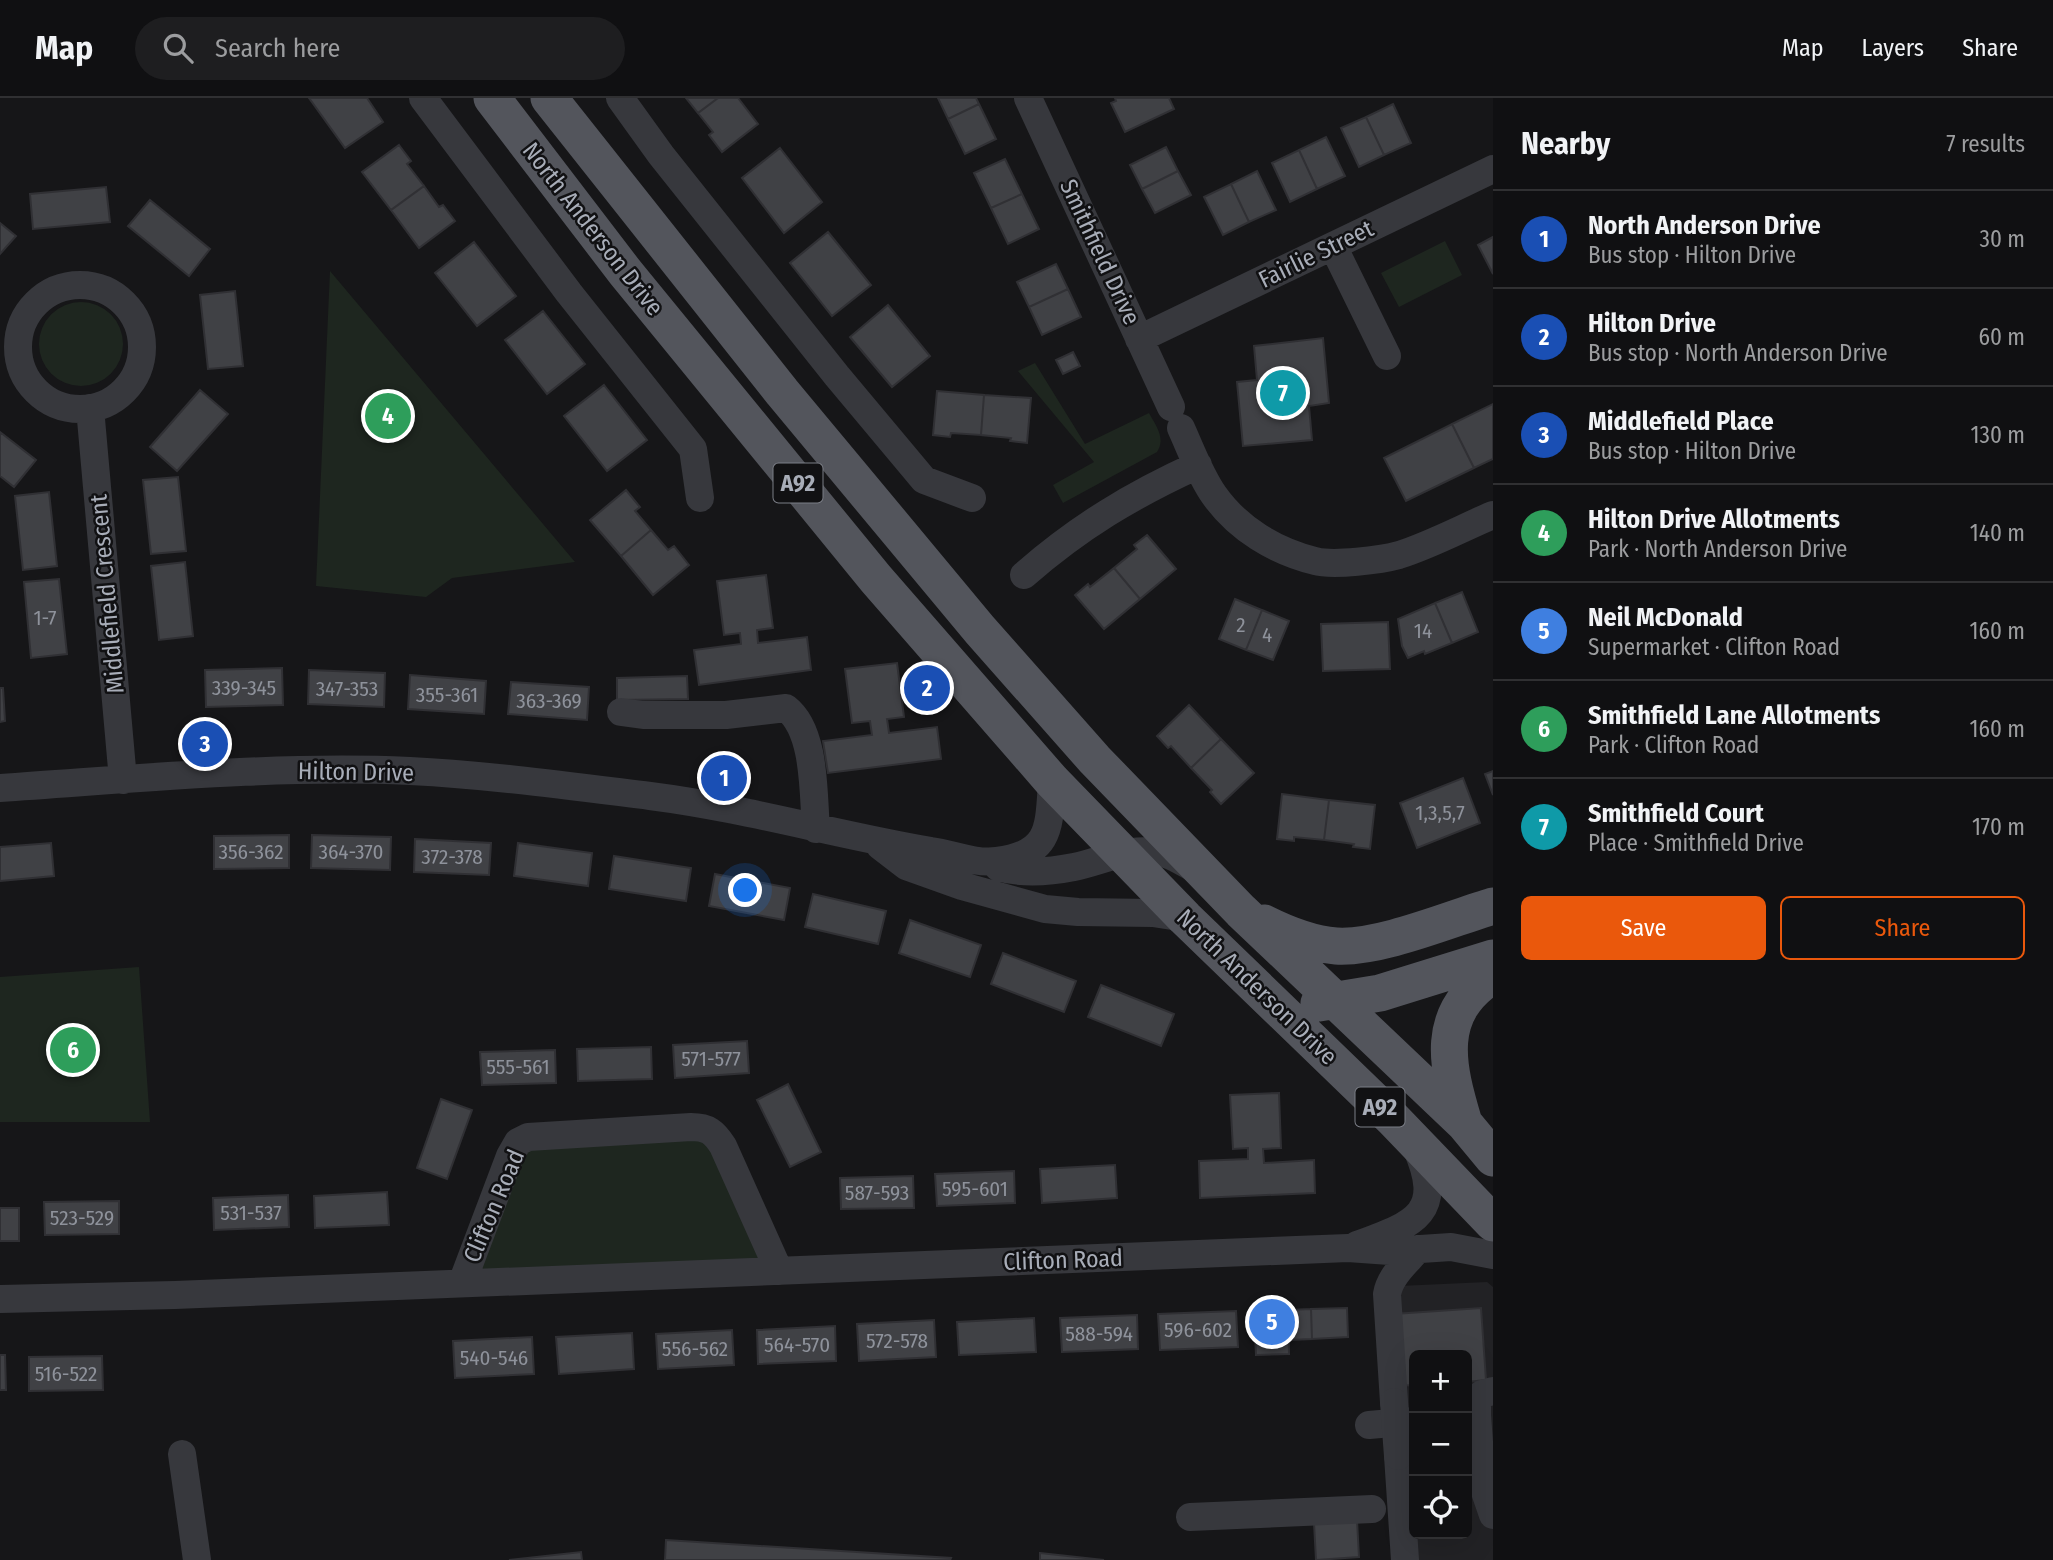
<!DOCTYPE html>
<meta charset="utf-8">
<style>
body{margin:0;font-family:"Fira Sans Condensed",sans-serif;background:#1e1e20;color:#f1f3f6}
.controls{position:absolute;right:21px;bottom:21px;display:grid;overflow:hidden;border-radius:10px;box-shadow:0 7px 28px #0002}
.controls button{width:63px;height:63px;display:grid;place-items:center;padding:0;border:0;border-bottom:2px solid #303032;background:#101012;color:#f1f3f6;font:35px sans-serif}
.you{position:absolute;left:746px;top:793px;width:24px;height:24px;margin:-18px;border:5px solid #fff;border-radius:50%;background:#1a73e8;box-shadow:0 0 0 10px #1a73e833}
.badge{display:grid;place-items:center;width:46px;height:46px;border-radius:50%;background:#ea580c;color:#fff;font-size:23px;font-weight:700}
.pin{position:absolute;translate:-50% -50%;border:4px solid #fff;box-shadow:0 2px 7px #0006}
.list{margin:0;padding:0;list-style:none}
h2{display:flex;justify-content:space-between;align-items:center;height:91px;margin:0;padding:0 28px;font-size:30px}
h2 small{font-size:23px;font-weight:400;color:#9c9d9f}
.list li{display:grid;grid-template-columns:46px 1fr auto;gap:21px;align-items:center;box-sizing:border-box;height:98px;padding:0 28px;border-top:2px solid #303032}
.list b{display:block;font-size:26px;white-space:nowrap}
.list p{margin:0;font-size:23px;white-space:nowrap;color:#9c9d9f}
.list em{font-size:23px;font-style:normal;color:#9c9d9f}
.actions{display:flex;gap:14px;padding:21px 28px}
.actions a{flex:1;padding:16px 0;border:2px solid #ea580c;border-radius:10px;text-align:center;font-size:24px;color:#ea580c}
.actions .main{background:#ea580c;color:#fff}
.icon{flex:none;width:38px;height:38px;fill:none;stroke:currentColor;stroke-width:2;stroke-linecap:round;stroke-linejoin:round}
.map{position:relative;flex:none;width:1493px;height:1462px;overflow:hidden}
header{display:flex;align-items:center;gap:42px;box-sizing:border-box;height:98px;padding:0 35px;background:#101012;border-bottom:2px solid #303032}
header strong{font-size:33px}
nav{display:flex;gap:38px;margin-inline-start:auto;font-size:24px}
.search{width:490px;height:63px;background:#1e1e20;display:flex;align-items:center;gap:18px;box-sizing:border-box;padding:0 24px;border-radius:38px;color:#9c9d9f;font-size:26px}
main{display:flex}
aside{flex:1;background:#101012}
.map>svg:first-child{display:block}
</style>
<header>
<strong>Map</strong>
<div class="search"><svg class="icon" aria-label="search" viewBox="0 0 24 24"><circle cx="10" cy="10" r="6"/><path d="M15 15l6 6"/></svg>Search here</div>
<nav><a>Map</a><a>Layers</a><a>Share</a></nav>
</header>
<main>
<div class="map">
<svg width="1493" height="1462" viewBox="0 0 1493 1462">
<rect width="100%" height="100%" fill="#161618"/>
<path fill="#222225" fill-rule="evenodd" d="M1487,1184L1493,1189V1462H1397L1377,1189ZM1414,1257H1467V1436H1414Z"/>
<path fill="#1e261f" d="M1445,143L1462,177L1399,209L1381,175Z
M330,173L575,464L452,480L426,499L316,488Z
M39 246a42 42 0 1 1 84 0a42 42 0 1 1-84 0Z
M1035,265L1085,346L1149,315C1156,328 1166,340 1157,354L1063,405L1053,387L1094,364L1018,273Z
M139,869L150,1024H0V879Z
M705,1029L779,1173L462,1185L518,1044Z"/>
<path fill="#404145" stroke="#303034" stroke-width="2" d="M309,0H367L383,24L345,50Z
M686,0H718L698,15Z
M718,0H738L758,26L722,54L709,37L713,34L698,15Z
M938,0H976L979,6L948,21Z
M1115,0H1169L1174,11L1125,34L1111,5L1116,3Z
M979,6L996,41L965,56L948,21Z
M1393,6L1411,45L1384,57L1366,19Z
M1366,19L1384,57L1359,69L1341,30Z
M1326,39L1345,78L1317,91L1299,52Z
M399,47L411,63L407,66L424,88L391,112L362,74Z
M1166,49L1178,73L1142,91L1130,67Z
M780,50L822,104L784,135L742,80Z
M1299,52L1317,91L1290,104L1272,65Z
M1005,61L1022,96L991,110L974,75Z
M1178,73L1191,97L1155,115L1142,91Z
M1257,73L1276,112L1249,124L1231,86Z
M1231,86L1249,124L1223,137L1204,99Z
M424,88L439,109L443,107L455,123L419,150L391,112Z
M106,89L110,124L33,131L30,96Z
M1022,96L1039,131L1008,146L991,110Z
M150,102L210,151L189,178L128,128Z
M0,125L16,138L0,156Z
M828,134L871,187L832,218L790,165Z
M1493,139V176L1478,147Z
M474,144L516,198L477,228L435,175Z
M1056,166L1068,191L1029,209L1017,184Z
M1068,191L1081,219L1042,237L1029,209Z
M235,193L243,268L208,271L200,197Z
M888,207L930,258L892,289L850,239Z
M543,213L585,266L547,296L505,242Z
M1323,240L1329,305L1309,308L1312,342L1243,348L1237,284L1257,282L1254,248Z
M1073,254L1080,268L1063,276L1056,262Z
M604,287L647,342L607,373L564,318Z
M200,292L228,316L177,373L150,349Z
M937,293L984,297L981,337L951,335L950,339L933,337Z
M984,297L1031,300L1027,345L1010,343L1011,340L981,337Z
M1493,306V361L1474,370L1452,326Z
M1452,326L1474,370L1406,403L1384,360Z
M0,334L36,362L14,389L0,378Z
M178,379L186,453L151,456L143,382Z
M626,392L640,409L635,413L651,432L621,458L590,422Z
M49,394L57,468L23,472L15,398Z
M651,432L668,452L674,448L689,467L653,497L621,458Z
M1147,437L1176,471L1140,501L1114,470L1137,451L1134,447Z
M185,464L193,538L159,542L151,468Z
M1114,470L1140,501L1104,531L1075,497L1088,486L1090,489Z
M766,477L773,530L757,532L758,545L807,539L811,572L699,587L694,552L741,546L740,535L724,537L717,483Z
M59,481L67,556L31,560L24,484Z
M1462,494L1478,534L1452,545L1435,505Z
M1235,501L1262,512L1246,552L1219,541Z
M1435,505L1452,545L1425,556L1424,553L1408,560L1402,548L1398,521Z
M1262,512L1289,523L1273,562L1246,552Z
M1388,524L1390,571L1323,573L1321,526Z
M897,565L904,619L887,621L889,635L937,629L941,661L828,675L823,643L872,637L870,623L852,625L845,571Z
M282,570L283,607L206,609L205,572Z
M309,572L385,575L384,609L308,606Z
M410,577L486,583L484,616L408,611Z
M687,578L688,601L617,602V580Z
M511,584L589,589L587,622L508,616Z
M0,590H3L5,623L0,624Z
M1189,607L1221,641L1191,670L1171,648L1168,650L1157,638Z
M1221,641L1254,675L1221,706L1210,694L1212,692L1191,670Z
M1493,673V697L1485,676Z
M1463,680L1480,725L1417,750L1400,705Z
M1282,696L1329,702L1324,742L1294,739V743L1277,741Z
M1329,702L1375,707L1370,751L1353,749L1354,746L1324,742Z
M289,737V770L214,771V738Z
M312,737L391,739L390,772L311,770Z
M415,741L491,745L489,777L414,774Z
M51,745L54,778L0,783V749Z
M518,745L592,755L588,788L514,778Z
M614,758L691,770L686,803L609,791Z
M715,776L790,790L784,822L709,808Z
M813,796L886,813L878,846L805,829Z
M910,822L981,847L970,879L899,855Z
M1003,855L1076,883L1064,914L991,886Z
M1101,887L1174,916L1161,948L1088,919Z
M747,943L749,975L675,980L673,947Z
M651,949L652,981L578,983L577,951Z
M555,952L556,985L482,987L480,954Z
M788,986L821,1054L790,1069L757,1002Z
M1279,995L1281,1050L1263,1051L1264,1065L1314,1062L1315,1095L1200,1100L1199,1063L1248,1061V1050L1233,1051L1230,997Z
M441,1001L472,1012L447,1081L417,1070Z
M1115,1067L1117,1100L1042,1105L1040,1071Z
M1014,1073L1015,1105L937,1108L935,1076Z
M913,1078L914,1110L841,1111L840,1080Z
M387,1094L389,1127L315,1130L314,1098Z
M288,1097L289,1129L214,1132L213,1100Z
M119,1103V1136L45,1137L44,1104Z
M0,1110H19V1143H0Z
M1347,1210L1348,1239L1312,1241L1311,1211Z
M1481,1210L1486,1282L1467,1284V1257H1414V1287L1399,1288L1394,1216Z
M1311,1211L1312,1241L1289,1242L1288,1212Z
M1288,1212L1289,1256L1256,1257L1254,1214Z
M1236,1213L1238,1249L1160,1252L1158,1216Z
M1137,1217L1138,1251L1062,1254L1060,1220Z
M1034,1220L1036,1254L959,1257L957,1224Z
M934,1222L936,1259L859,1263L857,1226Z
M835,1228L836,1263L758,1266L757,1232Z
M732,1232L734,1267L658,1271L656,1236Z
M632,1235L634,1271L559,1276L556,1239Z
M532,1239L534,1276L455,1280L453,1243Z
M0,1257H5L6,1292H0Z
M102,1258L103,1292L29,1293V1259Z
M1357,1422L1359,1459L1316,1462L1314,1425Z
M666,1442L951,1460L950,1462H665Z
M581,1454L582,1462H509Z
M1040,1455L1104,1462H1040Z"/>
<g fill="none" stroke-linecap="round" stroke-linejoin="round">
<path stroke="#37383d" stroke-width="28" d="M423,0L569,195L693,351L700,400
M620,0L661,57L837,278L924,382L972,400
M1028,0L1171,309
M1333,148L1387,258
M18 249a62 62 0 1 1 124 0a62 62 0 1 1-124 0Z
M1139,241L1493,71
M90,310L123,682
M1181,330C1191,352 1200,377 1214,397C1238,431 1275,453 1315,463C1333,468 1381,462 1399,457C1431,447 1462,430 1493,417
M1024,477C1079,429 1132,397 1198,367
M621,614L643,617H726L786,610C816,633 813,696 816,731
M0,690C136,681 273,667 410,673C490,677 570,688 650,698C745,710 837,737 931,753C953,756 974,766 997,763C1051,756 1049,730 1052,683
M880,748L906,768L962,788L1045,811L1078,814L1153,815L1185,820
M998,769C1022,776 1049,774 1074,769C1107,762 1130,747 1166,756C1176,759 1186,766 1195,771
M1357,1147C1414,1126 1446,1116 1416,1049
M462,1185L510,1058L518,1044L528,1039L691,1029C708,1029 714,1034 723,1048L779,1173
M0,1201L175,1197L1348,1150L1390,1153L1451,1149L1493,1157
M1394,1304L1387,1196C1390,1178 1406,1165 1418,1151
M1477,1317V1300L1482,1296L1493,1293
M1467,1318L1477,1317L1482,1385L1493,1417
M1369,1327L1414,1323
M182,1356L197,1462
M1398,1358L1405,1462
M1190,1419L1372,1411"/>
<path stroke="#53555c" stroke-width="37" d="M492,0L625,174L876,481L1052,683L1185,820L1393,1021L1493,1125
M549,0L782,294L980,532L1095,662L1241,813L1464,1025L1493,1060
M1264,825C1286,836 1311,846 1336,848C1379,851 1450,821 1493,808
M1319,905L1380,895L1493,860
M1464,1025C1447,968 1433,915 1493,877"/>
<path stroke="#37383d" stroke-width="28" d="M1394,1304L1398,1358"/>
</g>
<g text-anchor="middle" dominant-baseline="central" stroke-width="5" stroke-linejoin="round" paint-order="stroke">
<g font-size="21" fill="#8e929b">
<text x="45" y="520">1-7</text>
<text x="1241" y="527">2</text>
<text x="1423" y="533">14</text>
<text x="1267" y="537">4</text>
<text x="244" y="590">339-345</text>
<text x="347" y="591">347-353</text>
<text x="447" y="597">355-361</text>
<text x="549" y="603">363-369</text>
<text x="1440" y="715">1,3,5,7</text>
<text x="251" y="754">356-362</text>
<text x="351" y="754">364-370</text>
<text x="452" y="759">372-378</text>
<text x="711" y="961">571-577</text>
<text x="518" y="969">555-561</text>
<text x="975" y="1091">595-601</text>
<text x="877" y="1095">587-593</text>
<text x="251" y="1115">531-537</text>
<text x="82" y="1120">523-529</text>
<text x="1198" y="1232">596-602</text>
<text x="1099" y="1236">588-594</text>
<text x="897" y="1243">572-578</text>
<text x="797" y="1247">564-570</text>
<text x="695" y="1251">556-562</text>
<text x="494" y="1260">540-546</text>
<text x="66" y="1276">516-522</text>
</g>
<g fill="#111113" stroke="#7b7e86" stroke-width="2">
<rect x="773.5" y="365.5" width="49" height="39" rx="5"/>
<rect x="1355.5" y="989.5" width="49" height="39" rx="5"/>
</g>
<g font-size="23" font-weight="bold" fill="#a8adb8">
<text x="798" y="385">A92</text>
<text x="1380" y="1009">A92</text>
</g>
<g font-size="24" fill="#a8adb8" stroke="#111113">
<text transform="translate(593 131) rotate(52)">North Anderson Drive</text>
<text transform="translate(1100 154) rotate(65)">Smithfield Drive</text>
<text transform="translate(1316 156) rotate(-26)">Fairlie Street</text>
<text transform="translate(107 496) rotate(-95)">Middlefield Crescent</text>
<text transform="translate(356 674) rotate(1)">Hilton Drive</text>
<text transform="translate(1257 889) rotate(44)">North Anderson Drive</text>
<text transform="translate(494 1108) rotate(-67)">Clifton Road</text>
<text transform="translate(1063 1162) rotate(-2)">Clifton Road</text>
</g>
</g>
</svg>
<div class="controls">
<button>+</button>
<button>−</button>
<button><svg class="icon" aria-label="locate" viewBox="0 0 24 24"><circle cx="12" cy="12" r="6"/><path d="M12 2v4M12 18v4M2 12h4M18 12h4"/></svg></button>
</div>
<div class="you"></div>
<div class="pin badge" style="left:724px;top:680px;background:#1a4fb4">1</div>
<div class="pin badge" style="left:927px;top:590px;background:#1a4fb4">2</div>
<div class="pin badge" style="left:205px;top:646px;background:#1a4fb4">3</div>
<div class="pin badge" style="left:388px;top:318px;background:#2e9e5b">4</div>
<div class="pin badge" style="left:1272px;top:1224px;background:#3f7fe0">5</div>
<div class="pin badge" style="left:73px;top:952px;background:#2e9e5b">6</div>
<div class="pin badge" style="left:1283px;top:295px;background:#0f9aa8">7</div>
</div>
<aside>
<h2>Nearby<small>7 results</small></h2>
<ul class="list">
<li><span class="badge" style="background:#1a4fb4">1</span><div><b>North Anderson Drive</b><p>Bus stop · Hilton Drive</p></div><em>30 m</em></li>
<li><span class="badge" style="background:#1a4fb4">2</span><div><b>Hilton Drive</b><p>Bus stop · North Anderson Drive</p></div><em>60 m</em></li>
<li><span class="badge" style="background:#1a4fb4">3</span><div><b>Middlefield Place</b><p>Bus stop · Hilton Drive</p></div><em>130 m</em></li>
<li><span class="badge" style="background:#2e9e5b">4</span><div><b>Hilton Drive Allotments</b><p>Park · North Anderson Drive</p></div><em>140 m</em></li>
<li><span class="badge" style="background:#3f7fe0">5</span><div><b>Neil McDonald</b><p>Supermarket · Clifton Road</p></div><em>160 m</em></li>
<li><span class="badge" style="background:#2e9e5b">6</span><div><b>Smithfield Lane Allotments</b><p>Park · Clifton Road</p></div><em>160 m</em></li>
<li><span class="badge" style="background:#0f9aa8">7</span><div><b>Smithfield Court</b><p>Place · Smithfield Drive</p></div><em>170 m</em></li>
</ul>
<div class="actions"><a class="main">Save</a><a>Share</a></div>
</aside>
</main>
